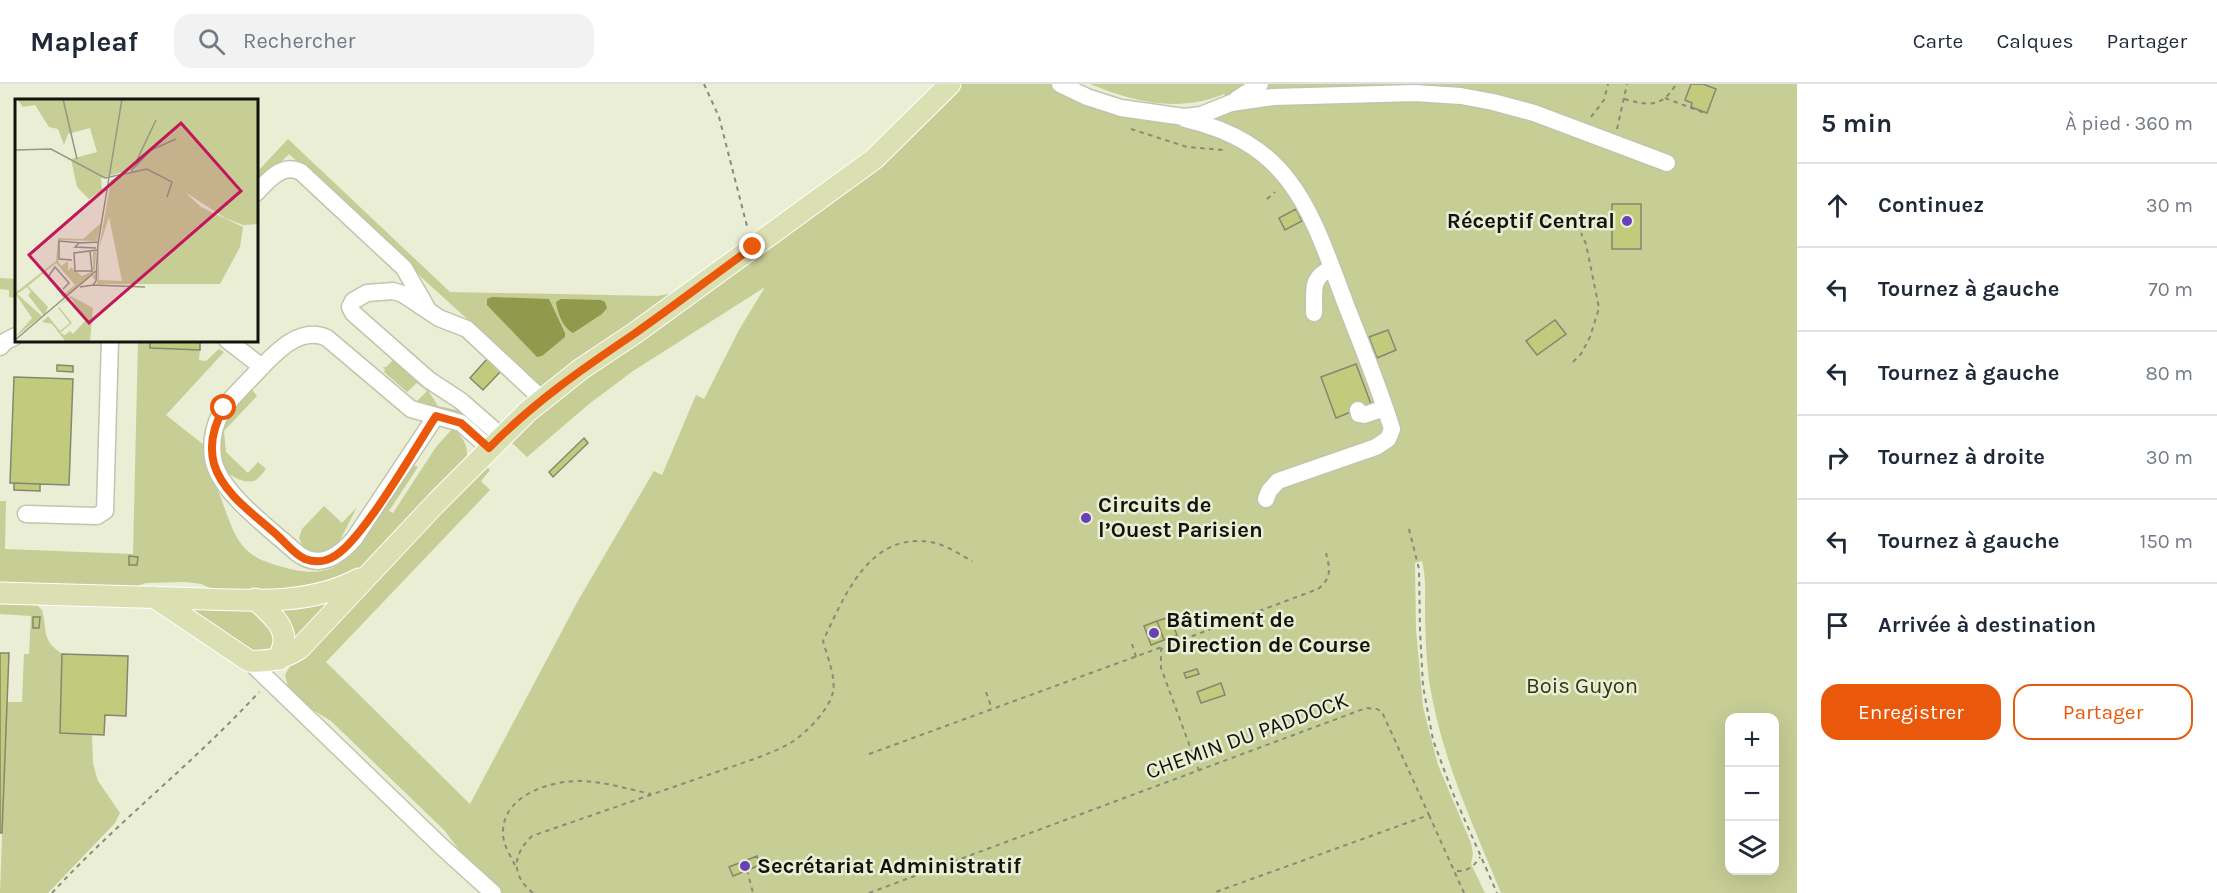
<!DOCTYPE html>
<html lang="fr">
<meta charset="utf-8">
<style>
body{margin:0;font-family:Karla,sans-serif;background:#f2f2f3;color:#1f2937}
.controls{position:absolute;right:18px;bottom:18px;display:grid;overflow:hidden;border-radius:12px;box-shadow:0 6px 24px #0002}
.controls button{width:54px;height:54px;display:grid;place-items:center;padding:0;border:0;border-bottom:2px solid #e0e1e3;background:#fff;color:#1f2937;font:30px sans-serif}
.stop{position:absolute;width:18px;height:18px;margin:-14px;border:4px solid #ea580c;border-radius:50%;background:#fff}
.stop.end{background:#ea580c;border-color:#fff;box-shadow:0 2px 6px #0008}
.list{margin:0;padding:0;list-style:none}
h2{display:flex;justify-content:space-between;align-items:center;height:78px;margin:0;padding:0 24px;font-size:26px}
h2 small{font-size:20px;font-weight:400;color:#747a83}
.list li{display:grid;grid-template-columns:39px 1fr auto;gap:18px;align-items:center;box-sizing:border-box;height:84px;padding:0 24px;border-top:2px solid #e0e1e3}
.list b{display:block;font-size:22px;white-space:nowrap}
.list em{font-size:20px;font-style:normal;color:#747a83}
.actions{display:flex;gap:12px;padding:18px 24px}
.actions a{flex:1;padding:14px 0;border:2px solid #ea580c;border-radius:18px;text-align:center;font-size:21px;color:#ea580c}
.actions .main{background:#ea580c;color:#fff}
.icon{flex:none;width:33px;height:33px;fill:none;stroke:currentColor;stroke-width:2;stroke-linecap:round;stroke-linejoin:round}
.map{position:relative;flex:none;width:1797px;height:809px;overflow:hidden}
header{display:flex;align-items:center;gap:36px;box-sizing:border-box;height:84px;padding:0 30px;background:#fff;border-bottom:2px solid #e0e1e3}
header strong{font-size:28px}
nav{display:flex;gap:33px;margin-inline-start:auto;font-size:21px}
.search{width:420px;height:54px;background:#f2f2f3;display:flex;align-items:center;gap:15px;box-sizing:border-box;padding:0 21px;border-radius:18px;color:#747a83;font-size:22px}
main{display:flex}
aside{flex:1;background:#fff}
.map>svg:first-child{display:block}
</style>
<header>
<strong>Mapleaf</strong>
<div class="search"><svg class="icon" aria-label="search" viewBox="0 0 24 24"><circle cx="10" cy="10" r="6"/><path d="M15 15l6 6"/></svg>Rechercher</div>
<nav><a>Carte</a><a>Calques</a><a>Partager</a></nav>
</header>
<main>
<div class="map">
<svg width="1797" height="809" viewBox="0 0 1797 809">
<rect width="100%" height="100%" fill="#eaeed5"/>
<path fill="#c6cd95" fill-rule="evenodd" d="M960,0H1053L1222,40L1218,36V32L1231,26L1224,10C1179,29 1133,18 1090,0H1797V809H1501C1472,738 1441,673 1429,596C1426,572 1425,547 1425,522C1425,504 1426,495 1422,477L1415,479L1416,545L1423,623L1438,681L1471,759L1473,770L1471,780L1485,809H501L469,779L444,746L331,637L308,623L289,607L285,591L293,577L486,382L490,386L481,397L490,406L326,578L470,720L579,515L654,387L662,391L696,311L704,315L739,246L765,203L633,287L589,320L527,373L510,357L544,324L924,36ZM1730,634H1774V786H1730Z
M288,55L450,208L658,212L673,209L544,301L541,302L422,194L402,172L289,70L257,103V88Z
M0,194L16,195V214L9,213V206L0,205Z
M138,257H150V265L200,266L199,276L206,277L219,265L224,268L166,331L204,361C206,370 206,380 209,389C212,397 218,405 221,414C238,463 243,475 295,486C315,490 332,488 347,474L411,380L418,383L389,427L393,429L436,363L453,344C462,352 470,363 466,375L361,485L316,508L217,507L201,500L186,498L146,499L128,505L3,501L0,497V417H6L5,465L133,470Z
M395,274L431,304L429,308L438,322L466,328L469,332L433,324L416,318L427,307L417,299L407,308L384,288L385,286L383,283H386Z
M250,303L257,312L224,347L226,368L248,389L258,378L266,385C263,389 259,394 256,396C244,402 227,390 221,382L219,342Z
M324,422L342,439L357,423L336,464L316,472L303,463L299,454L302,445Z
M337,511L294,558L276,522Z
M0,516L13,517L18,521L36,520L42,526C48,548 40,554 62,570L60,649L92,650L93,680L98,697L120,729L115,739L48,809H0L7,618H22L24,570H29L31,532L0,530Z
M184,517L257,527L276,553L271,567L247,566L182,520Z"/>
<path fill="#91994c" d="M492,213L549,215L565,249V253L542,272L537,273L487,221V215Z
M561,215L601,216L605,218L607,224L602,230L573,249C563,244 557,228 556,218Z"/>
<path fill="#c2cb7c" stroke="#848771" stroke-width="1.5" d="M1691,0H1703L1716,5L1707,29L1691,23L1692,19L1685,16Z
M1612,120H1641V165H1612Z
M1296,125L1302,137L1285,146L1279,134Z
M1555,236L1566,250L1537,271L1526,257Z
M1388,246L1396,266L1377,274L1369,253Z
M150,256H200V266L150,264Z
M487,275L501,287L483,306L470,294Z
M1356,280L1371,320L1336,334L1321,293Z
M57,281L73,282V288L57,287Z
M14,293L73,295L69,401L10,399Z
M584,354L588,359L553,393L549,388Z
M14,399L40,400V407L14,406Z
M129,472L138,473L137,481H129Z
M33,533H40L39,544H33Z
M1170,533L1177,551L1164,556L1157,537Z
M1157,537L1164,556L1151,561L1144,542Z
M0,569H9L2,749H0Z
M62,570L128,572L126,632L105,631L104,651L60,649Z
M1197,585L1199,590L1186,594L1184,589Z
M1221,599L1225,611L1201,619L1197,608Z
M757,772L760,781L733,792L729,783Z"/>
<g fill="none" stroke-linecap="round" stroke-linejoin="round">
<g stroke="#c1c5ad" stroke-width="19">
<path id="minor" d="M1060,0L1087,13L1121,24L1184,33L1201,31L1231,19L1273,13L1415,9L1461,12L1493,18L1534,29L1667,79
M1237,15L1260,0
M1185,35C1293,60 1311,128 1346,221C1362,262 1379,303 1392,345L1388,355L1376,363L1278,397L1269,407L1266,415
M256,109C268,97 282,78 301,88L404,184L428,226
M1314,229C1315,207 1309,194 1332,184
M227,256L262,283
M0,263L6,257L16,252
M1358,326L1359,330L1364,331L1385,324
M436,332L354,455C338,473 319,486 297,469C272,446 218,408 213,374C211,360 213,346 219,333C226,318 240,306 251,294C270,275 297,240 327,254L411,325L461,339L489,364
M501,352L461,317L429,296L353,229L350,223L353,217L367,209L393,207L403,210L439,234L467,245L542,315
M26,430L97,432L105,427L110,256
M249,577L441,762L493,809"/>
</g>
<g stroke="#fff" stroke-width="23">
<path id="major" d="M0,509C58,511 116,512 174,514C235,515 303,525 359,495
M154,513L249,577C270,578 283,575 300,564L436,419L527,328L581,285L635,249L874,75L950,0
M255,515C266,526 284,539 284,556C284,562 281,569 279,575"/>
</g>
<path stroke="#888b79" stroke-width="2" stroke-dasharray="4.5 4.5" stroke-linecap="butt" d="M704,0L719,33L748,146
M1665,14L1707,30
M1624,15C1647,21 1662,25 1676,0
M1591,33L1604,16L1608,0
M1131,45L1187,63L1224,66
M1617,45L1627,0
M1267,115L1275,108
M1573,278L1581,270L1590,253L1599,224L1586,160L1581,149
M1409,445L1419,485L1420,546L1423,602L1433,656L1452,707L1497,809
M1132,560L1136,573
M986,608L992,625
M869,670L1162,563
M1199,687L1161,584V566L1163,563L1318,505C1332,494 1330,485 1326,469
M1429,731L1464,809
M515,781C510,771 502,759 503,747C504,710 553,696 582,697C606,698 628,705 651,710
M747,786L753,809
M1457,787C1469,787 1474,782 1480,773
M52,809C117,738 194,679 259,608
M533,809C511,791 512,771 532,752L757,674C769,669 781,665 792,658C807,648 829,626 833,608C836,593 827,572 823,557C844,513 869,448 930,458C945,460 959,470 972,477
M869,809L1366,624L1377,625L1382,628L1429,731L1213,809"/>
<use href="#minor" stroke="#fff" stroke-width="16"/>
<use href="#major" stroke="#dbe0b3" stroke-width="21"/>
</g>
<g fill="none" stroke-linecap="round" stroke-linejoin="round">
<path stroke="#ea580c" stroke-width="8" d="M224,324C214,341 209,361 214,380C223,410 255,431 277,451C286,459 294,470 305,475C313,478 323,478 331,474C360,462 416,362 436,332L461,339L489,364C533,319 582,285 634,250C674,222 713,192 753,163"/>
</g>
<g fill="#673fb7" stroke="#eaeed5" stroke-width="2">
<circle cx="1627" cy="137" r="6"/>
<circle cx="1086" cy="434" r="6"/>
<circle cx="1154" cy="549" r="6"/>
<circle cx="745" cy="782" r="6"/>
</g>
<g text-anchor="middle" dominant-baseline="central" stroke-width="5" stroke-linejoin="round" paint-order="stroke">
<g font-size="22" font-weight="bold" fill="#12140b" stroke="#eaeed5" text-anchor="start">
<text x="1615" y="137" text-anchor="end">Réceptif Central</text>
<text x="1098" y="421">Circuits de<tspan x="1098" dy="25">l’Ouest Parisien</tspan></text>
<text x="1166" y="536">Bâtiment de<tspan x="1166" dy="25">Direction de Course</tspan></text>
<text x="757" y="782">Secrétariat Administratif</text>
</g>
<g font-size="22" fill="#333614" stroke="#eaeed5">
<text x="1582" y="602">Bois Guyon</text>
</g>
<g font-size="22" fill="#12140b" stroke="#eaeed5">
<text transform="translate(1247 652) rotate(-20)">CHEMIN DU PADDOCK</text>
</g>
</g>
<g transform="translate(15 15)">
<rect width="243" height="243" fill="#eaeed5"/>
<path d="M2,0H243V125L228,126L210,119L170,93L186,108L228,128L225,148L205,185H82L84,154V181L107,182L94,118L84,149L96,81L123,69L86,79L87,91L74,100L62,88L56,60L82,53L75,29L53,35L49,46L43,30L34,28L20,6L8,8ZM86,124L82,142L44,141L43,162L46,167L53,162V172L56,168L67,177L78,172V152L81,153L80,170L77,177L81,175L80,181L77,177L51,198L45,191L49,195L60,186L41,164L13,187L33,208L29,217L13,196L16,193L12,188L2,195L27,217L0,238L17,219L0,194L41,162L43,139L68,140ZM56,197L78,209L75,243H51L37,225L27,223L33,217L45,232L55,224L43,209L44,208L57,224L45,234L50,236L55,232L58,235L71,221L56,199L45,206Z" fill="#c6cd95"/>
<path fill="none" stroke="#949784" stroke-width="1.5" d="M48,0L62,60M0,51L36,50L90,79L132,70L157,83L152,98M121,63L141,21M116,72L136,51L161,40M81,149L60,148L64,144L83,143M75,152L77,172H60L59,154L82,151M57,161L44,160V142L67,144M78,186L130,188M65,188L78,186L81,182L83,145L107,0M48,190L54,184L40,168L33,178L50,199M0,241L81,172"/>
<path fill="#c2185b" fill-opacity="0.15" stroke="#c2185b" stroke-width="3" d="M166,24L226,92L74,224L14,156Z"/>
<rect width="243" height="243" fill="none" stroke="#12140b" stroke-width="3"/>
</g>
</svg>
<div class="controls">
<button>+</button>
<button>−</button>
<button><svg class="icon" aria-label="layers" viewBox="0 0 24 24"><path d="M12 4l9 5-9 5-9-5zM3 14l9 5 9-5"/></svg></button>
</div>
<div class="stop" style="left:224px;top:324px"></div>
<div class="stop end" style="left:753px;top:163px"></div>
</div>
<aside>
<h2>5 min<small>À pied · 360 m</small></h2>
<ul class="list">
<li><svg class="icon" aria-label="ahead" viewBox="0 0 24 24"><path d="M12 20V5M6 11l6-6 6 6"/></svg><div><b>Continuez</b></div><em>30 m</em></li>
<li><svg class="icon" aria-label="left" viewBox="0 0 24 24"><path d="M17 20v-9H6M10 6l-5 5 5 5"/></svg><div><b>Tournez à gauche</b></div><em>70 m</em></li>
<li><svg class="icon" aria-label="left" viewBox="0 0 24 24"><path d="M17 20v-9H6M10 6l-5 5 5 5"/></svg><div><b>Tournez à gauche</b></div><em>80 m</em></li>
<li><svg class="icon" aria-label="right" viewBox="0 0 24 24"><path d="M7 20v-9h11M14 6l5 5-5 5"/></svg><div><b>Tournez à droite</b></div><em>30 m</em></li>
<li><svg class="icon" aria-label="left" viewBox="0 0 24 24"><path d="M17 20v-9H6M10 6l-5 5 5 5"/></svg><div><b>Tournez à gauche</b></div><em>150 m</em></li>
<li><svg class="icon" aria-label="arrive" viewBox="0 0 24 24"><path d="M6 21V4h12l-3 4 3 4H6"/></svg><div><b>Arrivée à destination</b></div></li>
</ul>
<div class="actions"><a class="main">Enregistrer</a><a>Partager</a></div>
</aside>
</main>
